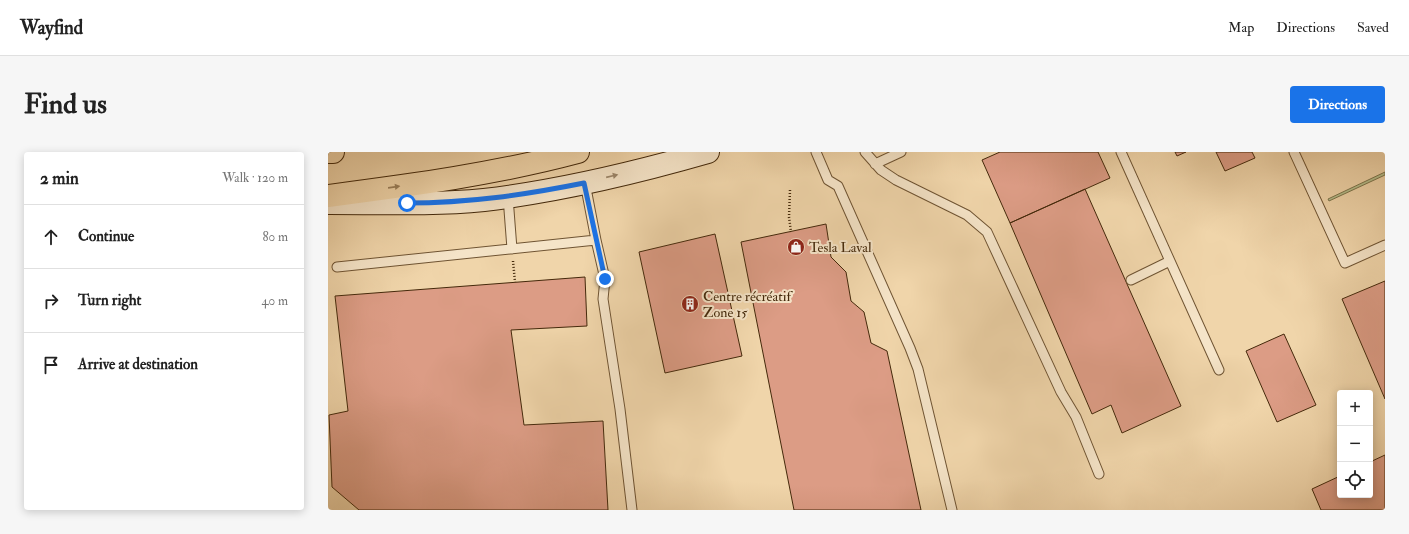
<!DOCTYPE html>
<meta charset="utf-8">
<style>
body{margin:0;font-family:"IM FELL Double Pica",serif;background:#f6f6f6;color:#222}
.controls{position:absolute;right:12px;bottom:12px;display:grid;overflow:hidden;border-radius:4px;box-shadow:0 2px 10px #0003}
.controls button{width:36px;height:36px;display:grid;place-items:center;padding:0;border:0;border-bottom:1px solid #e0e0e0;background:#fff;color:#222;font:20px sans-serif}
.stop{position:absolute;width:12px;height:12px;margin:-9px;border:3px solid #1a73e8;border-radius:50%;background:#fff}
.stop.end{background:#1a73e8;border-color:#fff;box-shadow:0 1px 4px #0008}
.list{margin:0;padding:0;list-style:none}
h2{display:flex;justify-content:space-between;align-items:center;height:52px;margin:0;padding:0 16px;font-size:17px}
h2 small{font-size:13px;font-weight:400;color:#767676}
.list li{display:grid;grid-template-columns:26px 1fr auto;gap:12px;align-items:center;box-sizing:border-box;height:64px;padding:0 16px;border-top:1px solid #e0e0e0}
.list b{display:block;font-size:15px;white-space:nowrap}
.list em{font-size:13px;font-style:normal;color:#767676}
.icon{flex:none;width:22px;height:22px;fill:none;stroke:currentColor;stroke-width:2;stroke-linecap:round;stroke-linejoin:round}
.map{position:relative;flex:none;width:1057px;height:358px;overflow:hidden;border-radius:4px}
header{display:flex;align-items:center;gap:24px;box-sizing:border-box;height:56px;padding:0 20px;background:#fff;border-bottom:1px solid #e0e0e0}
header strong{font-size:19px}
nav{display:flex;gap:22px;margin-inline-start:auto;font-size:14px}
.intro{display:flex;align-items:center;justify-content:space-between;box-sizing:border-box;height:96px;padding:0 24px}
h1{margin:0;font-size:28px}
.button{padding:10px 18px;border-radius:4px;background:#1a73e8;color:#fff;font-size:14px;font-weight:700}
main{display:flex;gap:24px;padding:0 24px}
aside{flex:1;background:#fff;border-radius:4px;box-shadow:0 2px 10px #0003}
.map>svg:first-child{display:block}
</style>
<header>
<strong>Wayfind</strong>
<nav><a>Map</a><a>Directions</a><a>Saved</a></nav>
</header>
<div class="intro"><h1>Find us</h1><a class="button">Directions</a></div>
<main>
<aside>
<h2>2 min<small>Walk · 120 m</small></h2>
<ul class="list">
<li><svg class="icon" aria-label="ahead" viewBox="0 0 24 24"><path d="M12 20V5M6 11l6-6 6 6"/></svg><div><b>Continue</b></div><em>80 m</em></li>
<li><svg class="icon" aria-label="right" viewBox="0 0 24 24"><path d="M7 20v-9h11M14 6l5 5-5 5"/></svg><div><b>Turn right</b></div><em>40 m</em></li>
<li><svg class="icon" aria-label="arrive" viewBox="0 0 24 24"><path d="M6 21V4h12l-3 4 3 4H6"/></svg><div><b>Arrive at destination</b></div></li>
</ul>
</aside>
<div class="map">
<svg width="1057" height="358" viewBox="0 0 1057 358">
<rect width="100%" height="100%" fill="#f0d5aa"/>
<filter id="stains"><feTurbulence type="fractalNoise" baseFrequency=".005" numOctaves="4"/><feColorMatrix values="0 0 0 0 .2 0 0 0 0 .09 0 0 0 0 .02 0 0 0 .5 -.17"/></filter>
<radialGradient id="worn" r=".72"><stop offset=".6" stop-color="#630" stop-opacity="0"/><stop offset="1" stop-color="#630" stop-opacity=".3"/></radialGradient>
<path fill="#b5be8c" stroke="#7c744c" d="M1057,20V23L1001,49L1000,47Z"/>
<path fill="#dc9c85" stroke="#44290b" d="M672,0H770L782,26L682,71L654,8Z
M847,0H858L849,4Z
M888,0H924L927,6L897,19Z
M757,37L853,254L794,281L783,253L764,262L682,71Z
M498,72L503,105L518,120L523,149L536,160L543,191L559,199L593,358H466L413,90Z
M387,82L414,204L337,221L311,100Z
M257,125L259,174L183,178L196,273L275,269L280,358H31L4,335L1,263L20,259L7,144Z
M1057,129V247L1014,147Z
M956,182L988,253L949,270L918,199Z
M1057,303V358H993L984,337L1012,324V343H1042V310Z"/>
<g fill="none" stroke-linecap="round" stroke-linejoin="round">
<g stroke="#6f5433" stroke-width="11">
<path id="lane" d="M488,0L500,28L510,34L582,196L590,217L624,358
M537,0L553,18L568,28L639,63L659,80L733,240L748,265L771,322
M793,0L891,218
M966,0L1017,111L1057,93
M547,12L573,0
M180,45L184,97
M268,88L277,127L275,147L292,257L304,358
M9,115L268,88L257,31
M803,128L842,109"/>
</g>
<g stroke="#44290b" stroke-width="24">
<path id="secondary" d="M1,51C53,51 105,53 156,48C232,39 307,21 380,0"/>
</g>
<g stroke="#44290b" stroke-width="24">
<path id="highway" d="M0,0H5
M0,44C84,33 168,22 250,0"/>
</g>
<path stroke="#44290b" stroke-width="2.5" stroke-dasharray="1 2" stroke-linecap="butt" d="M462,38L461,65L463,80
M185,109L187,130"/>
<use href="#lane" stroke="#f5e4c8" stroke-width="9"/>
<use href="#secondary" stroke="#f5e4c8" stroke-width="22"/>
<use href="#highway" stroke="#f0d5aa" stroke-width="22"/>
</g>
<defs><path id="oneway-solid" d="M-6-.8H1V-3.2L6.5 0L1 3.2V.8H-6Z"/></defs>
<use fill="#9c866a" href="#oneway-solid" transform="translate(284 24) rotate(-13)"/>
<use fill="#9a7f5a" href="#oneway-solid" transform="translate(66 35) rotate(-8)"/>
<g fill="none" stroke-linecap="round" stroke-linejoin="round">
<path stroke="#1a73e8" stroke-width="5" d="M79,51C141,51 196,43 256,31L277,127"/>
</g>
<defs>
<g id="shop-disc" transform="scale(0.9)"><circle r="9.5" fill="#8f2418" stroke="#f5e4c8"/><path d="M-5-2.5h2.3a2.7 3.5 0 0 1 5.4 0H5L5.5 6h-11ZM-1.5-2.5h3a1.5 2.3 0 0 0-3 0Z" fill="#fff"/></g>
<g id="building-disc" transform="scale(0.9)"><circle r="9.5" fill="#8f2418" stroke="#f5e4c8"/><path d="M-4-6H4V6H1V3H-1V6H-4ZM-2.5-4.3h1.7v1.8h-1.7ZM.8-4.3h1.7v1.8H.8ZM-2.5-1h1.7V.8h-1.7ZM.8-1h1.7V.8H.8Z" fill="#fff"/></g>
</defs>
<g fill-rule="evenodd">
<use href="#shop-disc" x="468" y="95"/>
<use href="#building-disc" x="362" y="152"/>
</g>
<g text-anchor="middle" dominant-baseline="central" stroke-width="4" stroke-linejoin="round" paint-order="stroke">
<g font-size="14" fill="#44290b" stroke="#f5e4c8" text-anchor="start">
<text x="481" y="95">Tesla Laval</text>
<text x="375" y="144">Centre récréatif<tspan x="375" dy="16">Zone 15</tspan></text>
</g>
</g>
<rect width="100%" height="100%" filter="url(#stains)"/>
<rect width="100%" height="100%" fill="url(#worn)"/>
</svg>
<div class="controls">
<button>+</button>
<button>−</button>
<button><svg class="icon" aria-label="locate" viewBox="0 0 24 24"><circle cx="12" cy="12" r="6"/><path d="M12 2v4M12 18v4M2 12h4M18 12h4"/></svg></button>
</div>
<div class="stop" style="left:79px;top:51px"></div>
<div class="stop end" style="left:277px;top:127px"></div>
</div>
</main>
